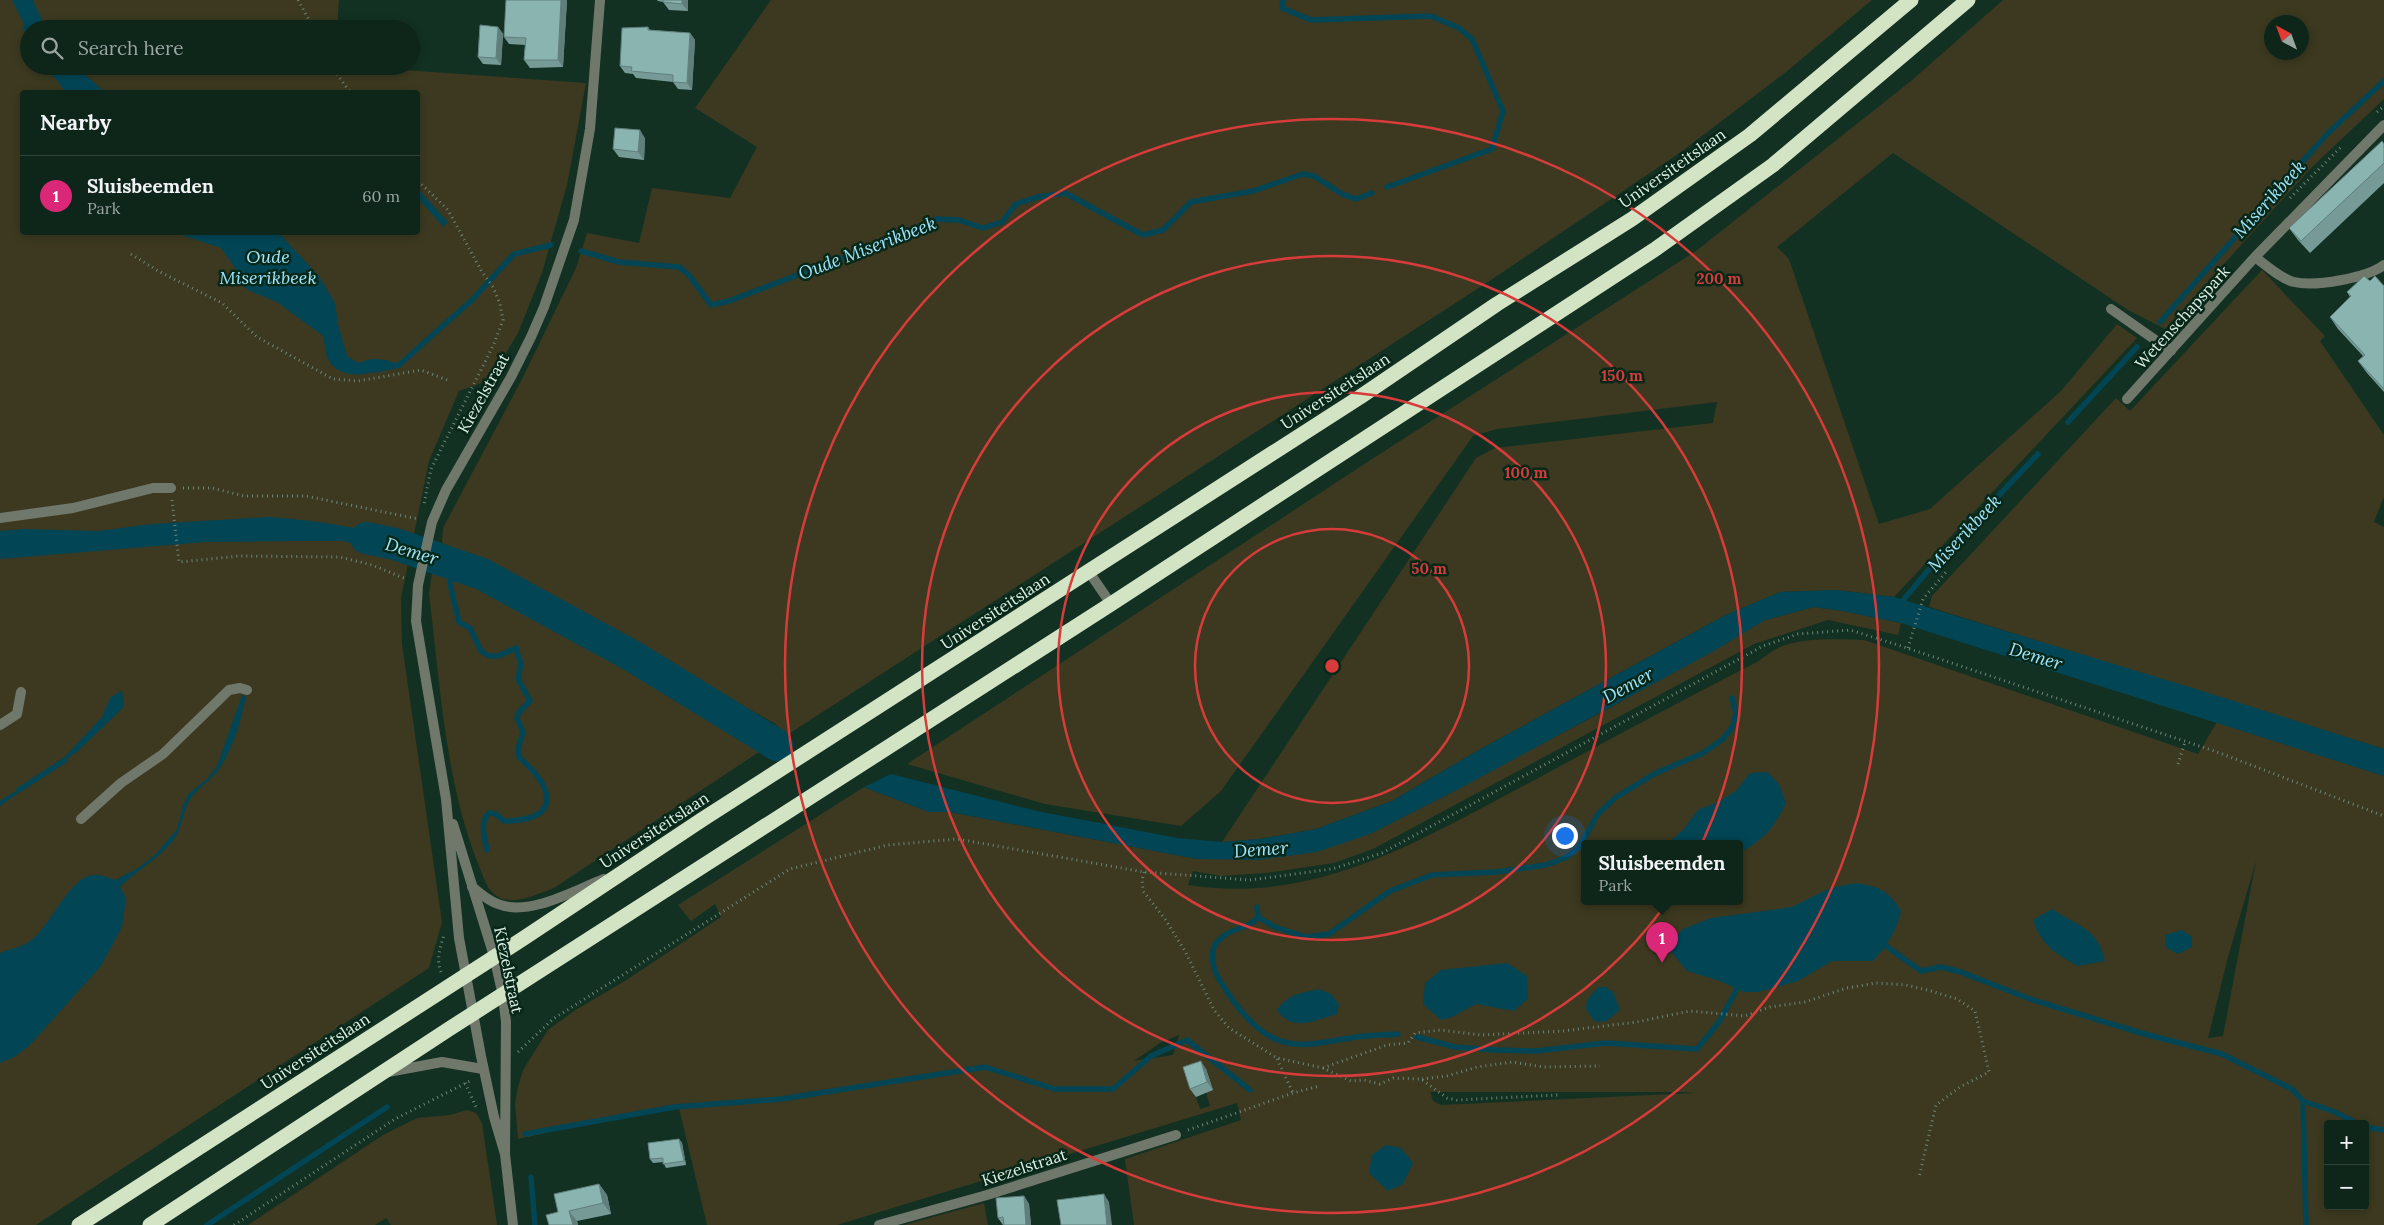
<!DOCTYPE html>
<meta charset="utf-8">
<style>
body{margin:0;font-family:Lora,serif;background:#172d23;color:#f1f3f6}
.controls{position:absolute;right:15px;bottom:15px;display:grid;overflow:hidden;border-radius:5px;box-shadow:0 2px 8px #0003}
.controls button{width:45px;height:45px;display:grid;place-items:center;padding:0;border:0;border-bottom:1px solid #2e4239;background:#0e251a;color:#f1f3f6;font:25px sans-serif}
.compass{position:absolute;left:2264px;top:15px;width:45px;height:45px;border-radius:50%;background:#0e251a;box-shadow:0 2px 8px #0003;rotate:319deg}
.you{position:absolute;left:1564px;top:835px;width:18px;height:18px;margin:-12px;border:4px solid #fff;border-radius:50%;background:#1a73e8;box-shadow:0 0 0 8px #1a73e833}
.badge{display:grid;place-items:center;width:32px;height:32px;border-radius:50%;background:#db2777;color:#fff;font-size:16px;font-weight:700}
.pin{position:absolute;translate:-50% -41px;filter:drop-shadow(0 1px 2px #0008)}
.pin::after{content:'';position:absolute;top:26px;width:18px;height:15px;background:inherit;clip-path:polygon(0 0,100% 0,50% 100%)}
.popup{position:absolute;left:1581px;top:840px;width:162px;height:65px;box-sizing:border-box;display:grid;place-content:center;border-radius:5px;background:#0e251a;filter:drop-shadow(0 1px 4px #0005);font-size:16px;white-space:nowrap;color:#9ba5a2}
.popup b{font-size:19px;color:#f1f3f6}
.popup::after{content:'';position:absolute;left:50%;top:100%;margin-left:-10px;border:10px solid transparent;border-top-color:#0e251a}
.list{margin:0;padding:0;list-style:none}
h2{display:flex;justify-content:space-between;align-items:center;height:65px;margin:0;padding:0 20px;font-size:21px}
h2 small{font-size:16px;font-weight:400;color:#9ba5a2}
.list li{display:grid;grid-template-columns:32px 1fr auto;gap:15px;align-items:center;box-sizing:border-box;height:80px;padding:0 20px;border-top:1px solid #2e4239}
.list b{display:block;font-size:19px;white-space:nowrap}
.list p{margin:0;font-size:16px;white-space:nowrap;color:#9ba5a2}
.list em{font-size:16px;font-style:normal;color:#9ba5a2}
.icon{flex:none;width:28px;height:28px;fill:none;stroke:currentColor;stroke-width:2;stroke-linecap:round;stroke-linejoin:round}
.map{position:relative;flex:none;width:2384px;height:1225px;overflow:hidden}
.search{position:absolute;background:#0e251a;box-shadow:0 2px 8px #0003;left:20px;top:20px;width:400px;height:55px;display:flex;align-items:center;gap:12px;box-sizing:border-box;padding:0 18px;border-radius:28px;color:#9ba5a2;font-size:19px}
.panel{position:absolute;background:#0e251a;box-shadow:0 2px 8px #0003;left:20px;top:90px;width:400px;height:145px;border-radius:5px}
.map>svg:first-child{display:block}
</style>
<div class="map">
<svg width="2384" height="1225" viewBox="0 0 2384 1225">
<rect width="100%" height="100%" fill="#123122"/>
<path fill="#3c3920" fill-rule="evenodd" d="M0,0H339L337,29H29V66H347L586,83L567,185L542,273L518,333L490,380L459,391L429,461L401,598L402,644L442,922L429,968L36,1225H0ZM22,92H418V190L451,227L418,192V232H22Z
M771,0H1872L1786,72L1681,152L1488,282L787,735L774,723L527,587L469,558L446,549L442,542L443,528L522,379L576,268L587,233L639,243L652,188L730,198L757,147L695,108Z
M2003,0H2384V99L2311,168L2165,329L2128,310L1893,153L1777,247L1789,259L1879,524L1930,509L2061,391L2117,324L2137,338L1894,597L1836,590L1780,592L1724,616L1477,751L1392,801L1316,829L1260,839L1222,842L1476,458L1495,448L1713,423L1717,402L1497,429L1473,436L1221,791L1181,826L1045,804L907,764L1372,459L1696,251L1911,81ZM2272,22H2302V52H2272Z
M2262,270L2325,336L2320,341L2384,435V497L2374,522L2384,527V749L1929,607L1932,596L2116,398L2130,411Z
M443,572C485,577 535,614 572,636C635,674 699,712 762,750L554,888C537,894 510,909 493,893C486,887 483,875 479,866C445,783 440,682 429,594L432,573Z
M1814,607L1843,611L1901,623L1898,635L1828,620L1754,644L1373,849L1334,863L1266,873L1221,876L1193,871L1188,885C1318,905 1420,840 1529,783C1605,742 1680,701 1757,662C1764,657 1772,651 1780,647C1802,637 1840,639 1864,640L2198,754L2217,722L2384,776V1225H1134L1125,1159L1241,1120L1237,1103L837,1225H707L678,1104L518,1139L515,1104L518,1087L523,1070L548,1030L577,1009L625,981L721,917L715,904L691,921L678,905L864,787L929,812H950L1197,859L1370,834L1606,710L1765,620ZM1584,844H1740V902H1584ZM2256,861L2223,1036L2208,1038L2228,957ZM1179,1035L1173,1055L1134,1061L1160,1043ZM1188,1074L1206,1092L1210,1106L1200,1109ZM1430,1092H1683L1694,1093L1441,1105L1433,1101ZM2328,1124H2365V1206H2328Z
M467,1110L476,1113L482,1123L497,1225H391L386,1218L375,1225H248L383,1135L417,1118L450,1115Z
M984,1203L988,1225H904Z"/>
<path fill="#024656" d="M12,0H33L46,29H29V49L26,45L23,22Z
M42,66H75L105,92H65L57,80Z
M418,189L448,222L443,227L418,198Z
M175,233H279L318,275L335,303L338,324L347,356L358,363C373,357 384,358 399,365C387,365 387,368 377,371C360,377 337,377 328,359C325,353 325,343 323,336L277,302L252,292L244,287L239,274L221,248Z
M269,517C322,521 359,527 409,543L407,556L343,541H297L205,542L0,559V531L24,529L99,531L152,524Z
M1836,590L1894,597L2196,689L2384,749V776L1901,623L1843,611L1814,607L1765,620L1714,651L1457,790L1370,834L1317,852L1258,860L1197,859L950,812H929L864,787L891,774L1037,811L1177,838L1222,842L1260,839L1316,829L1392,801L1477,751L1724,616L1780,592Z
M122,690L124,707L78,751L0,806V801L59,763L102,717L110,698Z
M242,695L246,696C241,722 232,753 216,773C207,784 196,789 189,801C182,814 182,830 172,842C157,860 136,871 120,887L126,898L122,927L101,966L29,1046L14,1057L0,1063V953C12,948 25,947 35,937C51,922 72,876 93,875C100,874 108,878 115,880L138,868L156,854L177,829L183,805L189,793L207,779L217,766Z
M1767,772L1779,784L1786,803C1774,828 1764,839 1740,853V844H1667L1684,829L1698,810L1718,802L1736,791L1750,773Z
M1856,883C1880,887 1889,891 1901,911C1896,932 1887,946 1873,961H1832L1798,981L1758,992H1744L1720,981L1687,971L1671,952L1675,937L1683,929L1711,918L1792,907L1830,888Z
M2052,909C2077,926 2098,928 2105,961L2078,966C2056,954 2041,945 2033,920Z
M2182,930L2192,937V947L2178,954L2165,947V935Z
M1507,963L1527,976L1528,999L1514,1011L1476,1004L1452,1017L1441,1020L1423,1004L1425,983L1441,970Z
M1598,987H1606L1613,992L1620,1010L1605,1022L1594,1021L1586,1009L1587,1000Z
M1319,989L1331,994L1339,1004L1337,1014C1315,1020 1292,1033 1277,1010C1288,994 1301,993 1319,989Z
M1386,1145L1401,1148L1413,1163L1403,1184L1388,1191L1369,1173L1372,1155Z"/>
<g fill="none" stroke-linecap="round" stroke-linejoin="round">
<path stroke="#024656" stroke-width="5.5" d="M1283,0L1282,8L1311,20L1431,16L1459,28L1472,39L1503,111L1492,149L1387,187
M581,251L619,262L679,267L689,275L711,305L729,301L853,254L899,239L936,219L959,220L983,228L1002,222L1016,204L1038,197L1065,193L1143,235L1163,230L1191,202L1253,191L1303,174L1314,176L1342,194L1356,199L1372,193
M2160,322L2327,134L2384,81
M375,370L399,365L472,300L514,254L551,245
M2068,422L2137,347
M453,564L450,584L459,622L470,628L481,651L489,656H498L516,648L521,664L518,679L530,701L519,712L517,718L523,732L518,749L519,757C554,788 563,820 504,821L496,814L489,813C479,822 485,839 487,850
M1899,605L1931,567L2038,454
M19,790L65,760
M1257,907L1258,917C1248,930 1229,927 1217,942C1208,954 1214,973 1222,984C1235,1005 1254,1031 1278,1040C1303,1050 1331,1040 1357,1037C1370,1035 1385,1035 1398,1034
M1258,917L1275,927L1306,937L1329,934L1390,891L1432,875L1496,872L1546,865L1567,857L1580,846L1598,814L1615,798L1654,774L1703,753L1723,739L1733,726L1736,713L1732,698
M1886,946L1921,971L1941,967L1961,972L2030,999L2141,1033L2222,1054L2292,1089L2303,1101L2306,1225
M1417,1037L1455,1047L1496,1050L1536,1051L1606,1043L1697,1049L1719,1022L1737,989
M2303,1101L2335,1112L2358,1124
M2365,1127L2384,1130
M525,1134L674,1107L781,1099L985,1067L1055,1089H1113L1151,1056L1187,1040L1250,1090
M531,1177L535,1225
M207,1225L387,1107"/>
<path stroke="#024656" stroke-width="32" d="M366,538L395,544L482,574L634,657L777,745"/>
<path stroke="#6c8578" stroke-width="3" stroke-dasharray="1 4" stroke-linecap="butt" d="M298,0L314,29
M331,66L350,92
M2377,112L2384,106
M418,181L448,210L482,272L493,287L500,304L503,320L493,346L431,469L424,504
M2290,198L2342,146
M131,254L158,271L222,303L257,337L333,379L358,381L421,370L450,381
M183,488H212L244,496H306L418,519
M172,500L179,562L239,556L340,557L372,565L406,579
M1908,648L1923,599L1946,572
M2178,764L2185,742
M1144,872L1142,880L1143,891L1165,919L1185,951L1214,1010L1229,1028L1277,1058L1323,1068L1351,1081L1364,1080L1380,1084L1393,1078L1421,1079L1447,1098L1457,1100L1558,1095
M441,972C436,959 440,948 444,935
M518,1052L553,1019L790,869L888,845L957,839L1144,872L1250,880L1332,869L1382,853L1763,646L1798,634L1850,630L1901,646L2217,752L2384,816
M1277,1059L1293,1093
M1323,1068L1387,1045L1408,1043L1415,1033L1440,1030L1481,1035L1563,1031L1637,1022L1690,1011L1745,1016L1770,1007L1805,1002L1847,988L1876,983L1906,985L1931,991L1957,999L1975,1011L1989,1072L1960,1087L1936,1105L1919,1177
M1422,1079L1447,1076L1477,1067L1512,1062L1543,1067L1600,1066
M465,1083L477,1109
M1188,1130L1293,1093L1320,1086
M234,1225L395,1119L470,1081"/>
<path stroke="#70776b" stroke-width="10" d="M2255,257C2266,265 2281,279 2294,282C2315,287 2367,278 2384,265
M2111,309L2171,351
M2127,399L2255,257L2384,125
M0,518L73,508L153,488H171
M0,725L17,714L21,692
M81,819L121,783L163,754L229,690L240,688L247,690
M472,887C480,893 488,901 498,904C529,917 575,890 604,879
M388,1072L442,1062L483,1069"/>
<path stroke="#70776b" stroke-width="10" d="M1089,572L1111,604
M453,824L494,956L503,996L506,1022L505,1154L513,1225
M505,1154L494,1117L481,1056L459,938L446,799L416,621L418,585L432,522L446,490L511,377L531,337L544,307L574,220L590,129L600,0
M879,1225L987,1195L1176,1135"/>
<path stroke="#d3e4c5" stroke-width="15" d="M79,1225L524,938L703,819L1360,397L1497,304L1632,219L1750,135L1911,0
M150,1225L449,1029L1111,604L1654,250L1773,165L1968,0"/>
</g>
<path fill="#769b97" d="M506,0H567L563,67L530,68L524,60L525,45L509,44L504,37Z
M657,0H688V11L669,10L663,2L658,1Z
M498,27L503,34L501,65L483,64L478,57Z
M648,27L650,30L690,33L695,40L692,90L678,89L673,82L636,78L633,74L625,73L620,66Z
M387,66H402L401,69L387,67Z
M645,138L644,160L619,157L613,149Z
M2384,144V183L2310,253L2298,240L2289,228Z
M2370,281L2384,286V392L2367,373L2358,361L2363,356L2338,329L2330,317L2350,297L2347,292Z
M1206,1069L1213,1090L1196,1097L1190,1089Z
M679,1139L682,1143L686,1165L666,1168L663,1162L653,1163L650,1159Z
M599,1184L607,1195L611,1214L577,1221L578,1225H549L558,1212Z
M1024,1196L1029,1204L1031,1225H1003L998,1218Z"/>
<path fill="#607e7b" d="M561,0H567L563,67L558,60Z
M682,0H688V11L682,4Z
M498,27L503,34L501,65L496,58Z
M690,33L695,40L692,90L687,83Z
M640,130L645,138L644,160L638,152Z
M1201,1061L1206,1069L1213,1090L1207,1082Z
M679,1139L682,1143L686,1165L684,1161Z
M599,1184L607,1195L611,1214L603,1203Z
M1104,1194L1109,1202L1112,1225H1107Z
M1024,1196L1029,1204L1031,1225H1026Z
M569,1211L577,1221L578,1225H573Z"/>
<path fill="#89b4b0" stroke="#607e7b" d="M506,0H561L558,60H524L526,38L504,37Z
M663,0H682V4L663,2Z
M480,25L498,27L496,58L478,57Z
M648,27V30L690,33L687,83L673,82V75L631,71L632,67L620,66L622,28Z
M615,128L640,130L638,152L613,149Z
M2382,141L2384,144V163L2301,241L2289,228Z
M2364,276L2370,281L2375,276L2384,286V389L2358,361L2365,355L2330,317L2351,296L2347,292Z
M1201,1061L1207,1082L1190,1089L1183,1067Z
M679,1139L684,1161L663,1164V1158L650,1159L648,1143Z
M599,1184L603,1203L569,1211L573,1225H549L546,1215L558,1212L554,1194Z
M1104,1194L1107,1225H1061L1057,1200Z
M1024,1196L1026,1225H1004L1003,1217L998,1218L996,1198Z"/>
<g fill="none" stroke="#d73c3b" stroke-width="2.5">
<circle cx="1332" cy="666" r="137"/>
<circle cx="1332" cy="666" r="274"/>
<circle cx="1332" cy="666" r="410"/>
<circle cx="1332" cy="666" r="547"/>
</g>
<g text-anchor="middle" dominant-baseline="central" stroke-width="5" stroke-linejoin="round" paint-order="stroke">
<g font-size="16" fill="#def0e5" stroke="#072719">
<text transform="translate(1672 168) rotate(-35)">Universiteitslaan</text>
<text transform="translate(2182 317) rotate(-48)">Wetenschapspark</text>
<text transform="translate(1335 391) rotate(-33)">Universiteitslaan</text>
<text transform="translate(483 393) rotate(-61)">Kiezelstraat</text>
<text transform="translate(995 611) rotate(-33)">Universiteitslaan</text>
<text transform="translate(654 830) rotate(-33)">Universiteitslaan</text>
<text transform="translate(509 970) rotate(78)">Kiezelstraat</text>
<text transform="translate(315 1051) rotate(-33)">Universiteitslaan</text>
<text transform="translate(1024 1167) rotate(-18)">Kiezelstraat</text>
</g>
<g font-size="18" font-style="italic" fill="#9fe5fb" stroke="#072719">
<text transform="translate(2269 199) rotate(-48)">Miserikbeek</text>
<text transform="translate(867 248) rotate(-21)">Oude Miserikbeek</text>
<text x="268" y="256">Oude<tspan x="268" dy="21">Miserikbeek</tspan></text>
<text transform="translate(1964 533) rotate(-47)">Miserikbeek</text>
<text transform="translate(412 551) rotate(17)">Demer</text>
<text transform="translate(2036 656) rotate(17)">Demer</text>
<text transform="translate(1628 685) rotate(-29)">Demer</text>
<text transform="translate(1261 849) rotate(-4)">Demer</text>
</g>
</g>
<circle cx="1332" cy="666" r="8" fill="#d73c3b" stroke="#072719" stroke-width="2.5"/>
<g font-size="15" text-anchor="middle" font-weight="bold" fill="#d73c3b" stroke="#072719" stroke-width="5" stroke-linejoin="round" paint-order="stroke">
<text x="1719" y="284">200 m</text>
<text x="1622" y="381">150 m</text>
<text x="1526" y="478">100 m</text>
<text x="1429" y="574">50 m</text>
</g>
</svg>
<div class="controls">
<button>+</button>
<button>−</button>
</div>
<svg class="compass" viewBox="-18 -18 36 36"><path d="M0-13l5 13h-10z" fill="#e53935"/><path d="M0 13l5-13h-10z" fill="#9ba5a2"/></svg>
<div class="you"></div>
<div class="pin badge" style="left:1662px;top:963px">1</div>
<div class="popup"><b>Sluisbeemden</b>Park</div>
<div class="search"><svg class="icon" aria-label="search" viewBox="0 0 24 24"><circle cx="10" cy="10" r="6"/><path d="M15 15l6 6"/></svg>Search here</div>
<section class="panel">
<h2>Nearby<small></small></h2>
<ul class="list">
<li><span class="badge">1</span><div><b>Sluisbeemden</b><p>Park</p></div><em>60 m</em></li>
</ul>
</section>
</div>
